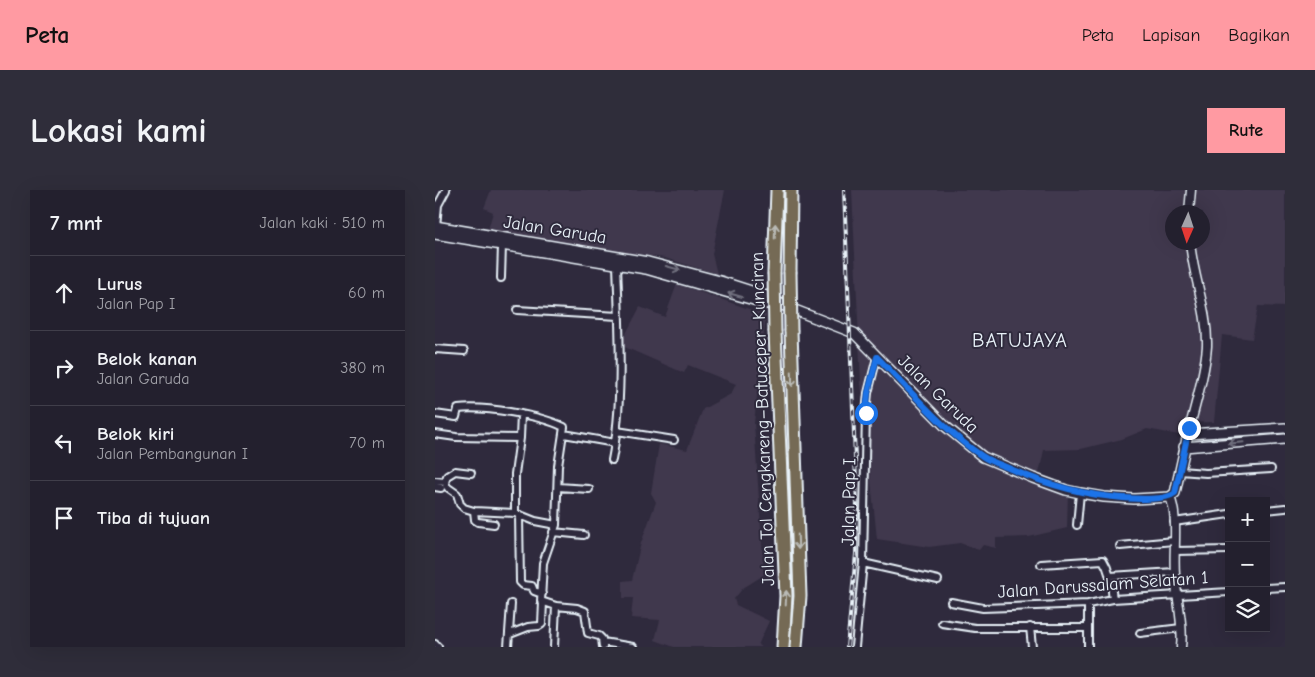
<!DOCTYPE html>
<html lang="id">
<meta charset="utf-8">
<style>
body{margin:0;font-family:"Comic Neue",sans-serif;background:#2f2d3a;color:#f1f3f6}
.controls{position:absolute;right:15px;bottom:15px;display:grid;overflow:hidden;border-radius:0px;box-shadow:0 5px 20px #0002}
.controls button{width:45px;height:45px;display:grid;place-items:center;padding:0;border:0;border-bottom:1px solid #403e4a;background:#23202e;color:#f1f3f6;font:25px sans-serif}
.compass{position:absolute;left:730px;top:15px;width:45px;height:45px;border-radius:50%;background:#23202e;box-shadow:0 5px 20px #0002;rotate:183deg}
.stop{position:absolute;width:15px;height:15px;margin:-11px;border:4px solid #1a73e8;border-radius:50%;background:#fff}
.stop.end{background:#1a73e8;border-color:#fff;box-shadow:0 1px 5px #0008}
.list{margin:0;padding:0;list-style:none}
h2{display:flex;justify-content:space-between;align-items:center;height:65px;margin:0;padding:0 20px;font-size:21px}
h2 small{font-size:16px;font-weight:400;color:#a3a3aa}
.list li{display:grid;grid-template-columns:32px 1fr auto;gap:15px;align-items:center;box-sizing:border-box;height:75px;padding:0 20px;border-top:1px solid #403e4a}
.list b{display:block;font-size:19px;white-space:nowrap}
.list p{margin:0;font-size:16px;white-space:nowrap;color:#a3a3aa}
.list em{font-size:16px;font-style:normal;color:#a3a3aa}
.icon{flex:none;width:28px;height:28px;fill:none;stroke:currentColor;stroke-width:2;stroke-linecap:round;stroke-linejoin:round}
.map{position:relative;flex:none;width:850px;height:457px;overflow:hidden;border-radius:0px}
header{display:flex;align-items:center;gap:30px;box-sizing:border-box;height:70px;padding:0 25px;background:#ff9aa2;color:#111}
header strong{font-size:24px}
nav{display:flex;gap:28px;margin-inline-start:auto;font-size:18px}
.intro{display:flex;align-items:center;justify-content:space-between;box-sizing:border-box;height:120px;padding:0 30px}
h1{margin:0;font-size:35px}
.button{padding:12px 22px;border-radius:0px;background:#ff9aa2;color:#111;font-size:18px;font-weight:700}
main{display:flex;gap:30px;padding:0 30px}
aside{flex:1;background:#23202e;border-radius:0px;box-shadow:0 5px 20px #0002}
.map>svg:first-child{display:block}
</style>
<header>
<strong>Peta</strong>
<nav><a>Peta</a><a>Lapisan</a><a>Bagikan</a></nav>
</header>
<div class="intro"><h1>Lokasi kami</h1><a class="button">Rute</a></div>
<main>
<aside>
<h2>7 mnt<small>Jalan kaki · 510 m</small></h2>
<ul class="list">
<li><svg class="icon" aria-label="ahead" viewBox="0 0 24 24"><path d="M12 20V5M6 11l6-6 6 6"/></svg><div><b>Lurus</b><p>Jalan Pap I</p></div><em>60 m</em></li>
<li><svg class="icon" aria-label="right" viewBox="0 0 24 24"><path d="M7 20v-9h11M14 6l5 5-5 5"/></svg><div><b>Belok kanan</b><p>Jalan Garuda</p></div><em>380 m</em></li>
<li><svg class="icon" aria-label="left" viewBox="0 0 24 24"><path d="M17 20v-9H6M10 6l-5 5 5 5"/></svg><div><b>Belok kiri</b><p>Jalan Pembangunan I</p></div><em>70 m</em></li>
<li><svg class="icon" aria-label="arrive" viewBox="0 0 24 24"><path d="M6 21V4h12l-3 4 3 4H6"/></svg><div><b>Tiba di tujuan</b></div></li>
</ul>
</aside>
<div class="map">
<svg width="850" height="457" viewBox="0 0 850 457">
<rect width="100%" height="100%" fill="#2f2a3d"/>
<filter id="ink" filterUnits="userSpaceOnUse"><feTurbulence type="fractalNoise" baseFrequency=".02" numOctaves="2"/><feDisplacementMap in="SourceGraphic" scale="10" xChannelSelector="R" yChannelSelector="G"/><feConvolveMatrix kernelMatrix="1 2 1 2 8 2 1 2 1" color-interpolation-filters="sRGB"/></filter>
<g filter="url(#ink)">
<path fill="#40384d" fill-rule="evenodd" d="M56,0H290L277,64L282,84L230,68L109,50L53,40L58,22L49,18Z
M417,0H850V117L823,116L817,149L787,145L779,232L745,233L744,245L712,239L687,249L646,259L609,260L603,288L633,301L632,338L594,347L561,348V358L548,355L544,360L525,353L494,357L442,349L426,194ZM738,22H768V52H738Z
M242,94L331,125L319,233L329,385L308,398L299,409L301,415L334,431L323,455L326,457H239L220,450L225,430L196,428L198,408H188V391L197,390L206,353L221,312L216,303L224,254L252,260L268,219L296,204L301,194L253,175L249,183L185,155L205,117L230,127Z"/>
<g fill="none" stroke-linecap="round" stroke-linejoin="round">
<g stroke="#e8f1f8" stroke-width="10">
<path id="minor" d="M1,37L3,15L11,0
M66,88L67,55
M82,120L183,126
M0,159L29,161
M0,224L21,227L23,219C50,216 105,225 129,237L123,276L121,335L108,373L106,411L121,416L142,418L150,421L153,443L164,446L167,449L168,457
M182,241L239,250
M0,244L21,247L85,248
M129,244L180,253
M177,270C189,209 184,136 182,74
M745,281L771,283L836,279
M0,291L10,292L12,297L22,304L25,314L29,318L39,321L80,323L100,331L121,335
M10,292L12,286L20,281L36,283
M0,297L6,298
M123,297L154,299
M831,320L850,318
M39,321L40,330L43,332L59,334
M80,323V284L85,248L86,224
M84,325L85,392L88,395L97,396L99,401L107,404
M739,332L794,324
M642,335L645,303
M118,342L149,345
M685,356L739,351
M740,361L794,360
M428,373L503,390
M606,374L668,370C676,382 676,396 678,409
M675,386L740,382
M831,398L850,397
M516,412L548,418L653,414L678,409L794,402
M653,414V457
M507,433L540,438H653
M595,437L597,457
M705,443L746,438
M75,444L93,437L104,436L107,434L108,412
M168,452L198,457
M0,454L3,457
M73,457L76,414
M119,457L121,416
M420,457L428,373L431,223L433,203L442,167"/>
</g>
<g stroke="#e8f1f8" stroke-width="11">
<path id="tertiary" d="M754,22L756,0
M753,244C760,215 770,185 772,156C773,121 758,87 755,52
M735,307C744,329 738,360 740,384C741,408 749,433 746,457"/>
</g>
<g stroke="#e8f1f8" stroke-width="12">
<path id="secondary" d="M0,36L213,72L285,91L338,108L347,115L419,143L510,236L548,267L598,288L631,300L645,303L669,307L699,309L735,307L740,303L753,244L850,238
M0,44L211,79L336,115H345
M749,257L850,249"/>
</g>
<g stroke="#e8f1f8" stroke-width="15">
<path id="motorway" d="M355,82L356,0
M339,83L342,0
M356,141L365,406L361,457
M340,142L351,406L348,457"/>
</g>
<use href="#minor" stroke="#2f2a3d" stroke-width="6"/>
<use href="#tertiary" stroke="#2f2a3d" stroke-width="8"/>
<use href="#secondary" stroke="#2f2a3d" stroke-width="9"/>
<use href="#motorway" stroke="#756b55" stroke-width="11"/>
<g stroke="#e8f1f8" stroke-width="4">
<path id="rail" d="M409,0L422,317L421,364L412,457"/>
</g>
<use href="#rail" stroke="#2f2a3d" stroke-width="2" stroke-dasharray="5.5" stroke-linecap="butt"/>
<g stroke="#e8f1f8" stroke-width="15" stroke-linecap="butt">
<path id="motorway-bridge" d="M355,82L356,141
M339,83L340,142"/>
</g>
<use href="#motorway-bridge" stroke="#756b55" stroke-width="11"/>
</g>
<defs><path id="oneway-shaft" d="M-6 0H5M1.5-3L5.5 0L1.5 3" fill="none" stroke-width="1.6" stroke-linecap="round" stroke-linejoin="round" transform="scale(1.25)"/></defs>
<g stroke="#babbb7">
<use href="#oneway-shaft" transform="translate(340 41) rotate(-88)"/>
<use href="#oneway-shaft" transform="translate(357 189) rotate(88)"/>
<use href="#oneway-shaft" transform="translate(363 352) rotate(88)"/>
<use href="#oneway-shaft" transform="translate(351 408) rotate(-88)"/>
</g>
<g stroke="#70707e">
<use href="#oneway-shaft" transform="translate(238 78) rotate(15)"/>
<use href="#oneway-shaft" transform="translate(300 105) rotate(-164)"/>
<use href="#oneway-shaft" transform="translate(801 253) rotate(175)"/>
</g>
</g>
<g fill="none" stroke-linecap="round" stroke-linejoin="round" filter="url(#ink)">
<path stroke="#1a73e8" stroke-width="6" d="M431,223L433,203L442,167C473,198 511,243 547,266C554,271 563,274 571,277C609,294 647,305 688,308C702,309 730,311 740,303L754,238"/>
</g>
<g text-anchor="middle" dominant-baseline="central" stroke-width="4" stroke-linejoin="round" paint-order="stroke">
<g font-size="18" fill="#e8f1f8" stroke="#2f2a3d">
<text transform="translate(120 40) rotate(9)">Jalan Garuda</text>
<text transform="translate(503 204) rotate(44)">Jalan Garuda</text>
<text transform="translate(328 229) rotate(-92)">Jalan Tol Cengkareng–Batuceper–Kunciran</text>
<text transform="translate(414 312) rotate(-89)">Jalan Pap I</text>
<text transform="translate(668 395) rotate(-4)">Jalan Darussalam Selatan 1</text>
</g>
<g font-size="20" letter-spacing="1" fill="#e8f1f8" stroke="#2f2a3d">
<text x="585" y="150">BATUJAYA</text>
</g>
</g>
</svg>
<div class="controls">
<button>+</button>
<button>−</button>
<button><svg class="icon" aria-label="layers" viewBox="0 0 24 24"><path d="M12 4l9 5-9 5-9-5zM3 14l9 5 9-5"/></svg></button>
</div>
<svg class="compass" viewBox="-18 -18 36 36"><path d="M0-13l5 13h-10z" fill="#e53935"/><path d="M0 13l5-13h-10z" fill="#a3a3aa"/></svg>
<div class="stop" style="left:431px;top:223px"></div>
<div class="stop end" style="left:754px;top:238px"></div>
</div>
</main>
